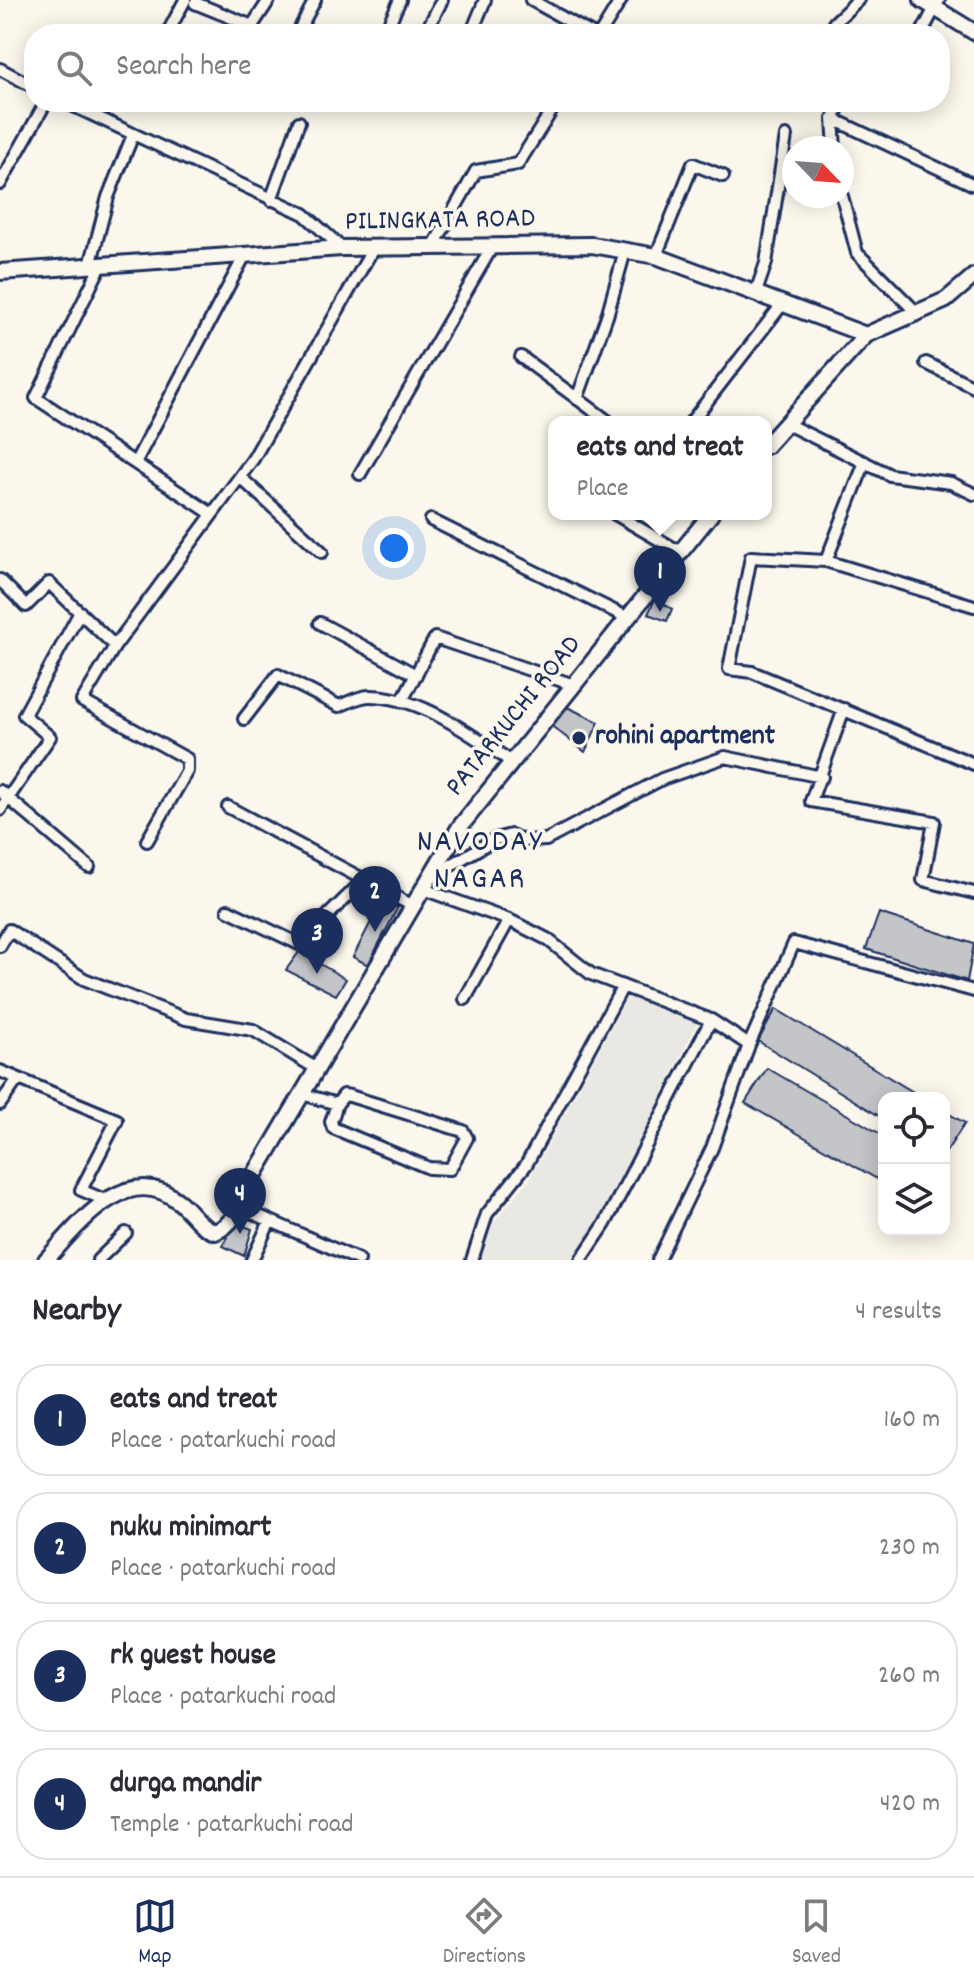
<!DOCTYPE html>
<meta charset="utf-8">
<style>
body{margin:0;font-family:Dekko,sans-serif;background:#f2f2f3;color:#2b2b33}
.controls{position:absolute;right:24px;bottom:24px;display:grid;overflow:hidden;border-radius:16px;box-shadow:0 4px 20px #0003}
.controls button{width:72px;height:72px;display:grid;place-items:center;padding:0;border:0;border-bottom:2px solid #e1e1e2;background:#fff;color:#2b2b33;font:40px sans-serif}
.compass{position:absolute;left:782px;top:136px;width:72px;height:72px;border-radius:50%;background:#fff;box-shadow:0 4px 20px #0003;rotate:115deg}
.you{position:absolute;left:394px;top:548px;width:28px;height:28px;margin:-20px;border:6px solid #fff;border-radius:50%;background:#1a73e8;box-shadow:0 0 0 12px #1a73e833}
.badge{display:grid;place-items:center;width:52px;height:52px;border-radius:50%;background:#1b2f5e;color:#fff;font-size:26px;font-weight:700}
.pin{position:absolute;translate:-50% -66px;filter:drop-shadow(0 2px 4px #0008)}
.pin::after{content:'';position:absolute;top:42px;width:28px;height:24px;background:inherit;clip-path:polygon(0 0,100% 0,50% 100%)}
.popup{position:absolute;left:548px;top:416px;width:224px;height:104px;box-sizing:border-box;display:grid;place-content:center;border-radius:16px;background:#fff;filter:drop-shadow(0 2px 6px #0005);font-size:26px;white-space:nowrap;color:#7c7c81}
.popup b{font-size:30px;color:#2b2b33}
.popup::after{content:'';position:absolute;left:50%;top:100%;margin-left:-16px;border:16px solid transparent;border-top-color:#fff}
.list{margin:0;padding:0;list-style:none}
h2{display:flex;justify-content:space-between;align-items:center;height:104px;margin:0;padding:0 32px;font-size:34px}
h2 small{font-size:26px;font-weight:400;color:#7c7c81}
.list li{display:grid;grid-template-columns:52px 1fr auto;gap:24px;align-items:center;box-sizing:border-box;height:112px;margin:0 16px 16px;padding:0 16px;border:2px solid #e1e1e2;border-radius:32px}
.list b{display:block;font-size:30px;white-space:nowrap}
.list p{margin:0;font-size:26px;white-space:nowrap;color:#7c7c81}
.list em{font-size:26px;font-style:normal;color:#7c7c81}
.icon{flex:none;width:44px;height:44px;fill:none;stroke:currentColor;stroke-width:2;stroke-linecap:round;stroke-linejoin:round}
.map{position:relative;flex:none;width:974px;height:1260px;overflow:hidden}
.search{position:absolute;background:#fff;box-shadow:0 4px 20px #0003;left:24px;right:24px;top:24px;height:88px;display:flex;align-items:center;gap:20px;box-sizing:border-box;padding:0 28px;border-radius:32px;color:#7c7c81;font-size:30px}
.sheet{height:616px;background:#fff}
nav{display:flex;justify-content:space-around;align-items:center;box-sizing:border-box;height:112px;border-top:2px solid #e1e1e2;background:#fff;font-size:22px;color:#7c7c81}
nav a{display:grid;justify-items:center;gap:4px}
nav .on{color:#1b2f5e}
.map>svg:first-child{display:block}
</style>
<div class="map">
<svg width="974" height="1260" viewBox="0 0 974 1260">
<rect width="100%" height="100%" fill="#fbf7ec"/>
<filter id="ink" filterUnits="userSpaceOnUse"><feTurbulence type="fractalNoise" baseFrequency=".0125" numOctaves="2"/><feDisplacementMap in="SourceGraphic" scale="16" xChannelSelector="R" yChannelSelector="G"/><feConvolveMatrix kernelMatrix="1 2 1 2 8 2 1 2 1" color-interpolation-filters="sRGB"/></filter>
<g filter="url(#ink)">
<path fill="#eae8e2" d="M629,994L698,1021L602,1218L573,1260H478L489,1228L529,1180Z"/>
<path fill="#c3c5c9" stroke="#1b2f5e" stroke-width="2" d="M655,599L672,609L667,621L648,614Z
M567,707L599,722L585,752L549,724Z
M380,904L398,907L368,965L353,957Z
M879,913L974,944L967,981L866,949Z
M299,952L346,979L336,995L286,970Z
M776,1009L923,1098H884V1119L758,1041Z
M767,1068L884,1136V1183L745,1103Z
M944,1111L965,1123L944,1155Z
M234,1222L252,1229L244,1256L223,1246Z"/>
<g fill="none" stroke-linecap="round" stroke-linejoin="round">
<g stroke="#1b2f5e" stroke-width="16">
<path id="street" d="M531,0L592,34
M195,3L252,26L269,0
M834,23L858,0
M167,34L185,0
M297,34L315,0
M384,34L400,0
M425,34L442,0
M471,34L485,0
M600,34L621,0
M921,34L939,0
M0,69L34,87
M65,102L304,214L342,248
M833,119L841,102
M835,148L833,119L974,185
M0,184L46,102
M842,196L857,253L918,314
M271,200L299,122
M434,245L476,171L518,164L557,102
M656,256L693,164L723,176
M101,265L36,398L212,514
M90,266L108,197L133,135
M756,292L766,263L786,136
M521,357L609,422
M926,363L974,387
M577,399L607,316L625,251
M691,422L784,302
M785,423L890,475L951,483L974,494
M865,462L826,561L974,606
M135,463L245,255
M360,474L492,247
M240,477L322,552
M615,514L680,552
M431,520L628,618
M826,561L751,557L729,669L752,672L974,764
M0,580L26,606L49,583L115,646L253,459L374,247
M320,623L416,675
M115,646L82,701L187,759V771L147,841
M402,701L435,638L574,685
M844,709L811,801L934,822L923,880L974,893
M244,719L278,675L339,706C349,702 360,696 369,696C422,696 470,735 512,762
M0,791L89,867
M228,807L413,906
M0,810L50,737L24,715L80,612
M431,877L495,839L511,835L523,841L546,840L662,779L725,757L822,777
M423,889L509,920L547,939L591,974L711,1020L749,1045L794,943L974,991
M228,910L299,944L364,880
M0,946L9,930L84,979L186,1019L253,1030L317,1069
M465,999L509,920
M0,1071L117,1120L81,1190L107,1201
M302,1094L337,1104L331,1122L333,1128L429,1168L450,1169L467,1138L463,1131L350,1096L344,1095L337,1104
M0,1104L18,1079
M239,1207L359,1260
M98,1260L126,1233
M252,1260L270,1221
M472,1260L487,1214L526,1165L623,986
M581,1260L605,1224L711,1020
M658,1260L712,1148L749,1045"/>
</g>
<g stroke="#1b2f5e" stroke-width="20">
<path id="secondary" d="M922,0L974,32
M0,272L342,248L592,245L656,256L866,335
M766,446L866,335L946,300L974,276
M46,1260C77,1226 126,1160 178,1201C192,1212 198,1226 215,1232C236,1223 240,1204 249,1184L459,828L711,514"/>
</g>
<use href="#street" stroke="#fbf7ec" stroke-width="10"/>
<use href="#secondary" stroke="#fbf7ec" stroke-width="14"/>
</g>
</g>
<circle fill="#1b2f5e" stroke="#fbf7ec" stroke-width="3" cx="579" cy="738" r="8"/>
<g text-anchor="middle" dominant-baseline="central" stroke-width="7" stroke-linejoin="round" paint-order="stroke">
<g font-size="28" fill="#1b2f5e" stroke="#fbf7ec">
<text transform="translate(440 222) rotate(-1)">PILINGKATA ROAD</text>
<text transform="translate(515 717) rotate(-51)">PATARKUCHI ROAD</text>
</g>
<g font-size="28" font-weight="bold" fill="#1b2f5e" stroke="#fbf7ec" text-anchor="start">
<text x="595" y="738">rohini apartment</text>
</g>
<g font-size="32" letter-spacing="2" fill="#1b2f5e" stroke="#fbf7ec">
<text x="480" y="844">NAVODAY<tspan x="480" dy="37">NAGAR</tspan></text>
</g>
</g>
</svg>
<div class="controls">
<button><svg class="icon" aria-label="locate" viewBox="0 0 24 24"><circle cx="12" cy="12" r="6"/><path d="M12 2v4M12 18v4M2 12h4M18 12h4"/></svg></button>
<button><svg class="icon" aria-label="layers" viewBox="0 0 24 24"><path d="M12 4l9 5-9 5-9-5zM3 14l9 5 9-5"/></svg></button>
</div>
<svg class="compass" viewBox="-18 -18 36 36"><path d="M0-13l5 13h-10z" fill="#e53935"/><path d="M0 13l5-13h-10z" fill="#7c7c81"/></svg>
<div class="you"></div>
<div class="pin badge" style="left:660px;top:612px">1</div>
<div class="popup"><b>eats and treat</b>Place</div>
<div class="pin badge" style="left:375px;top:932px">2</div>
<div class="pin badge" style="left:317px;top:974px">3</div>
<div class="pin badge" style="left:240px;top:1234px">4</div>
<div class="search"><svg class="icon" aria-label="search" viewBox="0 0 24 24"><circle cx="10" cy="10" r="6"/><path d="M15 15l6 6"/></svg>Search here</div>
</div>
<section class="sheet">
<h2>Nearby<small>4 results</small></h2>
<ul class="list">
<li><span class="badge">1</span><div><b>eats and treat</b><p>Place · patarkuchi road</p></div><em>160 m</em></li>
<li><span class="badge">2</span><div><b>nuku minimart</b><p>Place · patarkuchi road</p></div><em>230 m</em></li>
<li><span class="badge">3</span><div><b>rk guest house</b><p>Place · patarkuchi road</p></div><em>260 m</em></li>
<li><span class="badge">4</span><div><b>durga mandir</b><p>Temple · patarkuchi road</p></div><em>420 m</em></li>
</ul>
</section>
<nav>
<a class="on"><svg class="icon" aria-label="map" viewBox="0 0 24 24"><path d="M3 6l6-2 6 2 6-2v14l-6 2-6-2-6 2zM9 4v14M15 6v14"/></svg>Map</a>
<a><svg class="icon" aria-label="directions" viewBox="0 0 24 24"><path d="M12 3l9 9-9 9-9-9zM9 14v-3h6M13 9l2 2-2 2"/></svg>Directions</a>
<a><svg class="icon" aria-label="saved" viewBox="0 0 24 24"><path d="M7 4h10v16l-5-4-5 4z"/></svg>Saved</a>
</nav>
